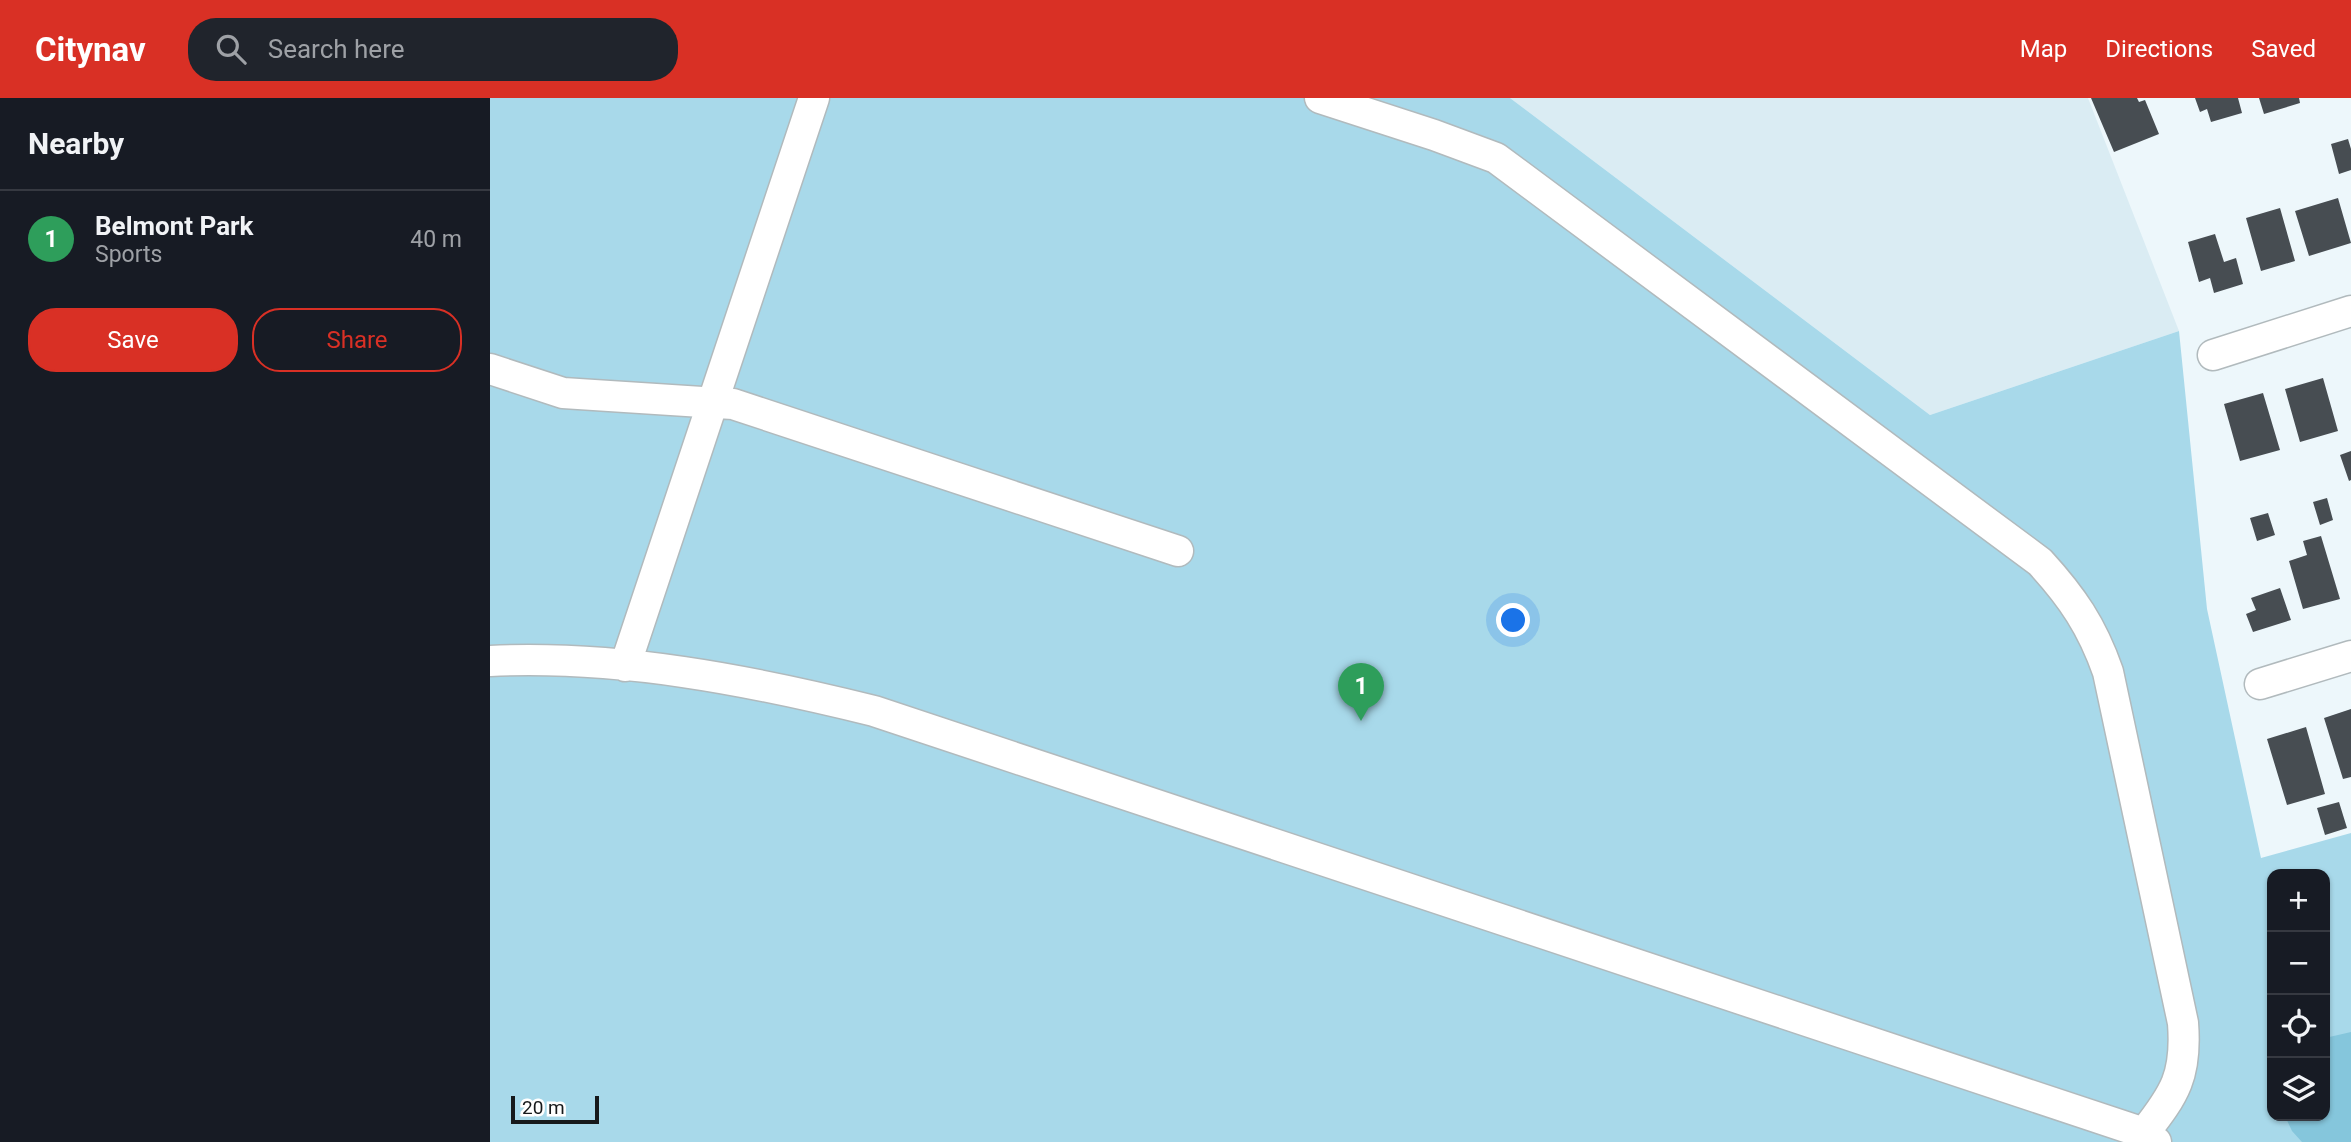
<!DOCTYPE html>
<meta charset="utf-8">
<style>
body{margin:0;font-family:Roboto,sans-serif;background:#20242c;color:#f1f3f6}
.controls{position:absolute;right:21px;bottom:21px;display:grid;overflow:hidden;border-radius:14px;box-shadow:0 2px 5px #0004}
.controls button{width:63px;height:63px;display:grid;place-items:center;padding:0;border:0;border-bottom:2px solid #363941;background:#171b24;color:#f1f3f6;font:35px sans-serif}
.scale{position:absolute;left:21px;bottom:18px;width:88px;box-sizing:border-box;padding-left:7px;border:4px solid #16191b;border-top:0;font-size:19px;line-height:24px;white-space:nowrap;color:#16191b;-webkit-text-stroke:5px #fff;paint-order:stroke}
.you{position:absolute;left:1024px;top:523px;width:24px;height:24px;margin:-18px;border:5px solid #fff;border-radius:50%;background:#1a73e8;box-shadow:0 0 0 10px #1a73e833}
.badge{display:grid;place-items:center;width:46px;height:46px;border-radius:50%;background:#d93025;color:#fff;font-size:23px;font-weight:700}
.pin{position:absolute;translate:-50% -58px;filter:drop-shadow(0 2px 4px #0008)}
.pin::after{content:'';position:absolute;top:37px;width:24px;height:21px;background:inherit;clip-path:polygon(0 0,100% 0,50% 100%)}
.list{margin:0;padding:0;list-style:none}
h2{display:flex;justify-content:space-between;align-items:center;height:91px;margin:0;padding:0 28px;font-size:30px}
h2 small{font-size:23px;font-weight:400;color:#9ea1a6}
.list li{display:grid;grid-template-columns:46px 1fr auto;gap:21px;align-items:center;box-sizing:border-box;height:98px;padding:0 28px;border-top:2px solid #363941}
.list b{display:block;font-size:26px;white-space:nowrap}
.list p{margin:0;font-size:23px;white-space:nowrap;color:#9ea1a6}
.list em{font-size:23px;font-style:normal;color:#9ea1a6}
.actions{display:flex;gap:14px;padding:21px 28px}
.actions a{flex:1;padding:16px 0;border:2px solid #d93025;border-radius:28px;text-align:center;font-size:24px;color:#d93025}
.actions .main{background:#d93025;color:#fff}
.icon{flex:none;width:38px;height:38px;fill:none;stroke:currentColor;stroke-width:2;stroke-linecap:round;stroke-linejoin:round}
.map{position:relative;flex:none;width:1861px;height:1044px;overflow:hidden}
header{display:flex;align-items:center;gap:42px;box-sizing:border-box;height:98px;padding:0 35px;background:#d93025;color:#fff}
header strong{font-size:33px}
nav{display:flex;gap:38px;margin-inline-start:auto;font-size:24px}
.search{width:490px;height:63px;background:#20242c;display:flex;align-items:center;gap:18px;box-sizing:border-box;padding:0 24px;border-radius:28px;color:#9ea1a6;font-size:26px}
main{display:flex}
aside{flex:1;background:#171b24}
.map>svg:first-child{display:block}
</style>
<header>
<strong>Citynav</strong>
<div class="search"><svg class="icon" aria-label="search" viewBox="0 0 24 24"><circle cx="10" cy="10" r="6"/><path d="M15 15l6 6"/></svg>Search here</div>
<nav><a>Map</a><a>Directions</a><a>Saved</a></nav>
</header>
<main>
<aside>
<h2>Nearby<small></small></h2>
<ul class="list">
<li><span class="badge" style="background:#2e9e5b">1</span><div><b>Belmont Park</b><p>Sports</p></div><em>40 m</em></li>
</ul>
<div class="actions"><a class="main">Save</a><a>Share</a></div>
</aside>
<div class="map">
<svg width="1861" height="1044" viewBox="0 0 1861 1044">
<rect width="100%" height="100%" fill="#edf7fb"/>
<path fill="#daecf3" d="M1020,0H1598L1689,233L1440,317Z"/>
<path fill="#a8d9ea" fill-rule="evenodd" d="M0,0H1020L1440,317L1689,233L1717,511L1771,760L1861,735V1044H0ZM1782,776H1835V1018H1782Z"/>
<path fill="#85c6dc" d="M1861,934V1044H1812L1802,1033L1795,1018H1835V940Z"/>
<path fill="#474d52" d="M1601,0H1647L1649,4L1655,2L1669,36L1624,54Z
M1705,0H1748L1752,15L1721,24L1717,11L1710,14Z
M1769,0H1809L1810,5L1774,16Z
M1858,41L1861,51V72L1849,76L1841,46Z
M1848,100L1861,145L1819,158L1805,113Z
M1790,110L1805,163L1771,173L1756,120Z
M1725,136L1734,164L1746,160L1753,186L1724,195L1720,180L1709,184L1698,144Z
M1833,280L1848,333L1810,344L1795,291Z
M1773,295L1790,352L1750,363L1734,306Z
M1861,353V382L1859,383L1850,357Z
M1837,400L1843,422L1830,427L1823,404Z
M1778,415L1785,437L1767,443L1760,420Z
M1831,438L1850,501L1813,511L1799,463L1817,457L1813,443Z
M1790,490L1801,522L1763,534L1756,516L1766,512L1761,500Z
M1861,611V679L1853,681L1834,620Z
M1816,629L1835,696L1797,707L1777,641Z
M1849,704L1857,730L1835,737L1827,710Z"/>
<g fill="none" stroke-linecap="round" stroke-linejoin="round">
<g stroke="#b1babd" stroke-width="33">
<path id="minor" d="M830,0L944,37L1006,60L1550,464C1582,499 1602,528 1618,574L1693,925C1697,977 1685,996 1654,1035
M1723,257L1861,213
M0,271L73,295L243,306L688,453
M0,563C130,557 259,582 384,613L1654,1035L1666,1044
M135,568L324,0
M1770,586L1861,558"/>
</g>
<use href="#minor" stroke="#fff" stroke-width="30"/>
</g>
</svg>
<div class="controls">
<button>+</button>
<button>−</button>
<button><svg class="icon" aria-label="locate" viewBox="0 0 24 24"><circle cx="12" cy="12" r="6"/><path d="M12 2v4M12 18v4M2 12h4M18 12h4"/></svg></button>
<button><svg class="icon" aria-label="layers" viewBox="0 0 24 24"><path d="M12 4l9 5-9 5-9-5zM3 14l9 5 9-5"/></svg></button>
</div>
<div class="scale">20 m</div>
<div class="you"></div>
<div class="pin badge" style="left:871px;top:623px;background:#2e9e5b">1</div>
</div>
</main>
